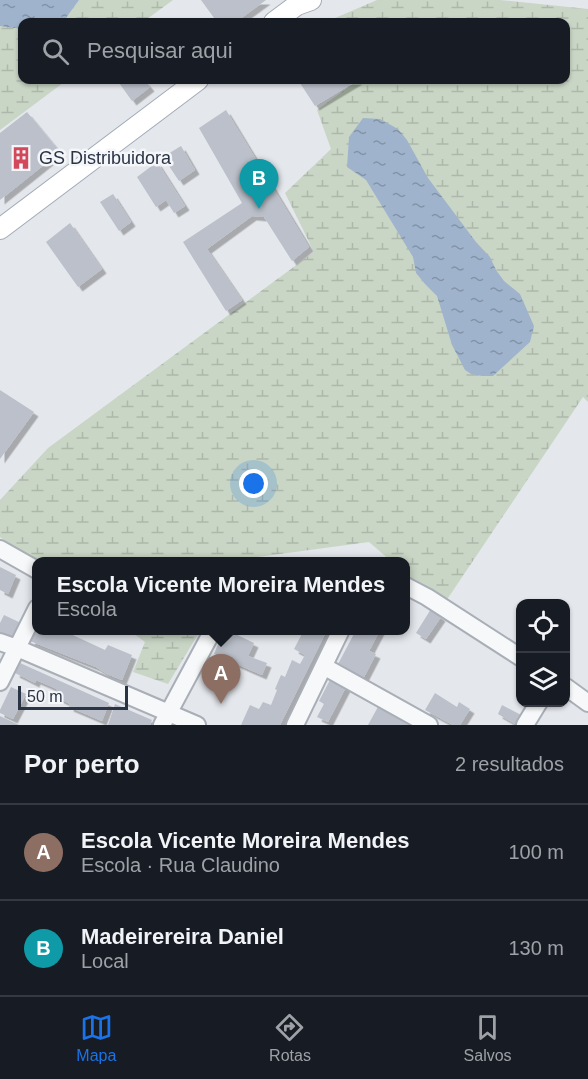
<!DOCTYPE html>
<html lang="pt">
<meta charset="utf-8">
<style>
body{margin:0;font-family:Arial,sans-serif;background:#242831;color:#f1f3f6}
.controls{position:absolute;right:18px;bottom:18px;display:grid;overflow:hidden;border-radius:12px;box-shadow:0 2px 4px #0004}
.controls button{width:54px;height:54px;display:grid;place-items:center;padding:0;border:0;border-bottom:2px solid #363941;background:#171b24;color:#f1f3f6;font:30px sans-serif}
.scale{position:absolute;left:18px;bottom:15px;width:110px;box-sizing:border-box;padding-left:6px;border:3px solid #2b3445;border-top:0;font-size:16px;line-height:21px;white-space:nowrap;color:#2b3445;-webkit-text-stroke:4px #f4f6f9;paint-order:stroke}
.you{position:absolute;left:254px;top:484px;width:21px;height:21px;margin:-15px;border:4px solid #fff;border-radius:50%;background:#1a73e8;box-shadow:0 0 0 9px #1a73e833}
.badge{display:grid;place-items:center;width:39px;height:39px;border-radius:50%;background:#1a73e8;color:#fff;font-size:20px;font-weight:700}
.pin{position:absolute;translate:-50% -50px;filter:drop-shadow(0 2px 3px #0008)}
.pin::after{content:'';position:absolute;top:32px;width:21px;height:18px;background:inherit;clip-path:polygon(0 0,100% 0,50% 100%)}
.popup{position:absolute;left:32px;top:557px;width:378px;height:78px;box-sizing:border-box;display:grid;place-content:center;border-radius:12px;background:#171b24;filter:drop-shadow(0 2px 4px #0005);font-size:20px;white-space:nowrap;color:#9ea1a6}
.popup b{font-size:22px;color:#f1f3f6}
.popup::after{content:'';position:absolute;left:50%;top:100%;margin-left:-12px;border:12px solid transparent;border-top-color:#171b24}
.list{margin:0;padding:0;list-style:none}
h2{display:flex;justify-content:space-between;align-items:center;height:78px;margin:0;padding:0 24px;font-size:26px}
h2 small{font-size:20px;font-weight:400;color:#9ea1a6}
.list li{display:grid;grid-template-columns:39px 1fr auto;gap:18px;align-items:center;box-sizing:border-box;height:96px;padding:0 24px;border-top:2px solid #363941}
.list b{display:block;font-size:22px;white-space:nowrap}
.list p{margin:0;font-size:20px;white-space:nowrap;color:#9ea1a6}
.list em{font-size:20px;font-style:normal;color:#9ea1a6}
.icon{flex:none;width:33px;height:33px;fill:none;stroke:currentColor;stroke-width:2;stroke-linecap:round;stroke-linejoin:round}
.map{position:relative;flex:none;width:588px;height:725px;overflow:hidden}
.search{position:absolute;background:#171b24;box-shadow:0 2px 4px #0004;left:18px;right:18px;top:18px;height:66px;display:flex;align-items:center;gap:15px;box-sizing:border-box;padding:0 21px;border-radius:12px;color:#9ea1a6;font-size:22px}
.sheet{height:270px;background:#171b24}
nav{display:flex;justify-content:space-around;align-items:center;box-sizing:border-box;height:84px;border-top:2px solid #363941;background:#171b24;font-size:16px;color:#9ea1a6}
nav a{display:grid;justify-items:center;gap:3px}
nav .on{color:#1a73e8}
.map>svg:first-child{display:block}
</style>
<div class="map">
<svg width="588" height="725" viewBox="0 0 588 725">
<defs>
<pattern id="wetland-marsh" width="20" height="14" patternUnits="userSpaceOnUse" patternTransform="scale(1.5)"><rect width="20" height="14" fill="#c9d6c5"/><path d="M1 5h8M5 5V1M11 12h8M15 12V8" fill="none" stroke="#adb8ab"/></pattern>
<pattern id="water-ripples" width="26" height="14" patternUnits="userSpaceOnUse" patternTransform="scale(1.5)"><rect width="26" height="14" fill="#9fb4cc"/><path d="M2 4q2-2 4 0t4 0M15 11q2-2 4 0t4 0" fill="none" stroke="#8293a7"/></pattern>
<filter id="shadow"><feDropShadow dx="4.5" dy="4.5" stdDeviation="0" flood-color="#0004"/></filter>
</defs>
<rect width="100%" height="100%" fill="#e4e7ec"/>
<path fill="url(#wetland-marsh)" d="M0,0H173L143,22H22V80H67L0,130Z
M377,0H500L588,9V402L583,397L442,607L406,575V562L391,561L369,542L242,559L241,561L37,562L36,564L0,537V500L48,448L314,252L285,193L331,149L317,110L358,80H566V22H337L335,18Z
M130,631H200L168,684L133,672L145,642Z"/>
<path fill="url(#water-ripples)" d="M0,0H79L63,22H22V29L0,26Z
M363,118L380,119L398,129L407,140L428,178L476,242L490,257L496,270L504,281L520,294L534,326L530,342L493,376H482L471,374L465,370L452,345L437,296L425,284L416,273L413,257L366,180L347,167L349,137Z"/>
<path fill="#bbc0ca" filter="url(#shadow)" d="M201,0H266L236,22H217Z
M117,80H144L150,87L132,101Z
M298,80H358L315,106Z
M226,110L309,247L292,261L264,217L252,216L207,249L242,300L226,311L183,242L242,203L199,128Z
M27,112L60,152L0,200V133Z
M181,146L195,170L179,181L163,157Z
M157,162L185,206L174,213L166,200L156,207L137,177Z
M113,194L131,222L119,231L100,202Z
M70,223L102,269L78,287L46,242Z
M0,390L34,412L0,459Z
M0,567L16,575L8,594L0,590Z
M431,609L441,617L426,639L416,633Z
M4,615L23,624L15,640L0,634V623Z
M36,626L37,630H62L105,650L108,645L132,655L122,680L107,674L96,667L30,641Z
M224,630H227L254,643L248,656L267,663L262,675L214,654Z
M304,630H327L280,725H241L250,705L259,709L263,702L271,705L277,690L275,689L281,675L285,677L292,660L300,664L305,655L294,649Z
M356,630H380L369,651L376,654L363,679L337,666Z
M20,663L109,703L102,721L69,707L70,704L54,696L57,689L36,680L35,683L15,673Z
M331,678L346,687L328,722L317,717L324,704L319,701Z
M11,687L26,694L13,719L0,713V710Z
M435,693L457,707L459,702L470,709L460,725H453L425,710Z
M115,704L152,720L150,725H108Z
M379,705L414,725H368Z
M502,705L523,716L517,725L498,714Z
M0,716L19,725H0Z"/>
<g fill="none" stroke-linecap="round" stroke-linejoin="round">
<g stroke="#a9aeb7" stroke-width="20">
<path id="minor" d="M0,549L37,570
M406,586L427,597L520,657
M0,642L17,648L197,725
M325,667L429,725
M0,682L37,608
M566,687L588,703
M162,725L213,630
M295,725L341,630
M525,725L539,702"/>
</g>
<g stroke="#a3abb8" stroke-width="22">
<path id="major" d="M274,22L297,5L311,0
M0,229L198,80"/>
</g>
<use href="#minor" stroke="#f7f8fa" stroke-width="16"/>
<use href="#major" stroke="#fff" stroke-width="20"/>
</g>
<defs>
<g id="building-bare" transform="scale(1.8)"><path d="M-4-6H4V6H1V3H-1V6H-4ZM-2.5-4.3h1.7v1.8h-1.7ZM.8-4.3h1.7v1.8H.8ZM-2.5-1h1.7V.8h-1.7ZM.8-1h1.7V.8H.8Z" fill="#d1495b" stroke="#f4f6f9" stroke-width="2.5" paint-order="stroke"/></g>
</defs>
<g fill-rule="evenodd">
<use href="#building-bare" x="21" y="158"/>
</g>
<g text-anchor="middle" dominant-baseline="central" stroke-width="5" stroke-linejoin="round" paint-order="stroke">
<g font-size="18" fill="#2b3445" stroke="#f4f6f9" text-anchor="start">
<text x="39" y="158">GS Distribuidora</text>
</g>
</g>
</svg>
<div class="controls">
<button><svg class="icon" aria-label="locate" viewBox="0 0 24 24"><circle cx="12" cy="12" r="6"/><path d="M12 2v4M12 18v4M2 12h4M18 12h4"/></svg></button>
<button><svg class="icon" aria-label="layers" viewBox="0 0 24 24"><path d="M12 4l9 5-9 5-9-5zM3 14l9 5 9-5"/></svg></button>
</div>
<div class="scale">50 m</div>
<div class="you"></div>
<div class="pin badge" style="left:221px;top:704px;background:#8d6e63">A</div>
<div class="popup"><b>Escola Vicente Moreira Mendes</b>Escola</div>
<div class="pin badge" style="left:259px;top:209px;background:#0f9aa8">B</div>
<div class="search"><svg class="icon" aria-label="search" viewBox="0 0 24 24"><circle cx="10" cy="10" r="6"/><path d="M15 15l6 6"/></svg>Pesquisar aqui</div>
</div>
<section class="sheet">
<h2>Por perto<small>2 resultados</small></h2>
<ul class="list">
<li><span class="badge" style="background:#8d6e63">A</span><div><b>Escola Vicente Moreira Mendes</b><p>Escola · Rua Claudino</p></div><em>100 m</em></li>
<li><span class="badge" style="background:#0f9aa8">B</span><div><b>Madeirereira Daniel</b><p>Local</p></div><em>130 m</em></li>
</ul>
</section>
<nav>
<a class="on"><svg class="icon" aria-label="map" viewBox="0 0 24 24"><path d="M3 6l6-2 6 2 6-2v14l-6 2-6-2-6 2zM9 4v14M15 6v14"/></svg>Mapa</a>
<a><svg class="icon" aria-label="directions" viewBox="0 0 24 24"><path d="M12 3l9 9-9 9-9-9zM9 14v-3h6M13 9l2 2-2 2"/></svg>Rotas</a>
<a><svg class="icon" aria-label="saved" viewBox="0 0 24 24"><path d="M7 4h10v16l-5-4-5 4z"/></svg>Salvos</a>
</nav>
